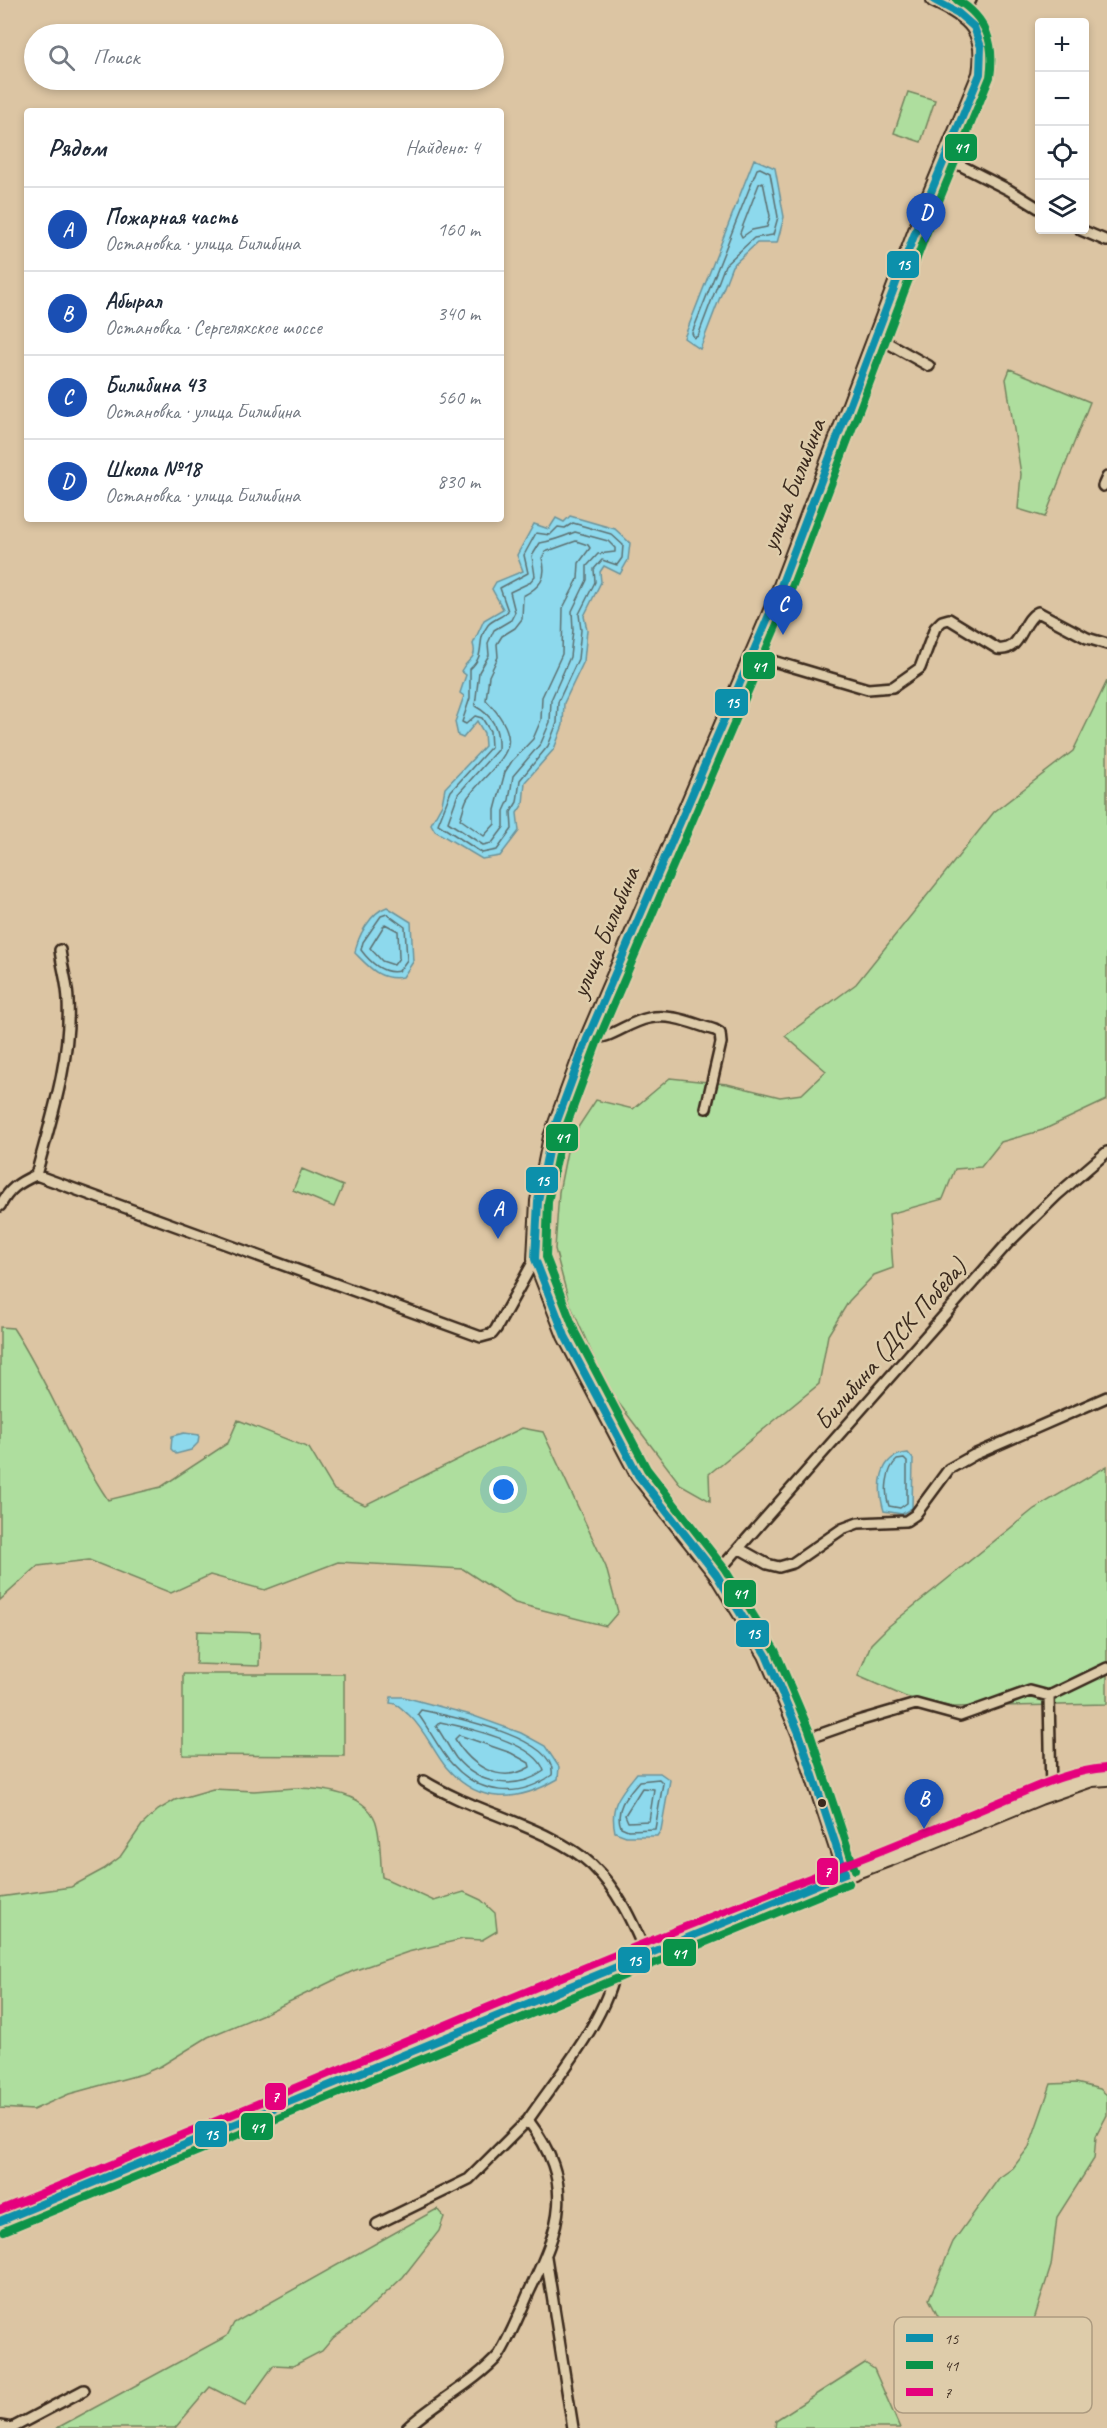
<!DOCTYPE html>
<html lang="ru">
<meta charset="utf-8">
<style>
body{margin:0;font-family:Caveat,sans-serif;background:#f2f2f3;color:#1f2937}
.controls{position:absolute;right:18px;top:18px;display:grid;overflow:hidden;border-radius:6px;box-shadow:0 3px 9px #0003}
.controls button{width:54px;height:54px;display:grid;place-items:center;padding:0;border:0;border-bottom:2px solid #e0e1e3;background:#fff;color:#1f2937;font:30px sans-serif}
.you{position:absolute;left:504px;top:1490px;width:21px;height:21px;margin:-15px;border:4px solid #fff;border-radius:50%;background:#1a73e8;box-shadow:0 0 0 9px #1a73e833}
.badge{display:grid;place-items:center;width:39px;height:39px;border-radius:50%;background:#db2777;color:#fff;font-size:20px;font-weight:700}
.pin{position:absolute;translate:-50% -50px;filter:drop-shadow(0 2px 3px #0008)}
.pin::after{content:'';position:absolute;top:32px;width:21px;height:18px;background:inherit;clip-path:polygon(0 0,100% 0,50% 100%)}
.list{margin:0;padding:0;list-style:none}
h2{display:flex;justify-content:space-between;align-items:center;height:78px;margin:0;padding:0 24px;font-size:26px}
h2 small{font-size:20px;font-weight:400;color:#747a83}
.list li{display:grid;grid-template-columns:39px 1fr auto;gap:18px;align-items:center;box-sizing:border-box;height:84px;padding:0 24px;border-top:2px solid #e0e1e3}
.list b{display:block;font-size:22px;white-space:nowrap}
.list p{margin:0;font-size:20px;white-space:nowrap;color:#747a83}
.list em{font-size:20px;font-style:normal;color:#747a83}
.icon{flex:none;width:33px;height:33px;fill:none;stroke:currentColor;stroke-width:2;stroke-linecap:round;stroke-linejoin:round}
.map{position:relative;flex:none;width:1107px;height:2428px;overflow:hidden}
.search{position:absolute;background:#fff;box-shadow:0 3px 9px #0003;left:24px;top:24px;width:480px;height:66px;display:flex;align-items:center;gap:15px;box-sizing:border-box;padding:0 21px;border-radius:33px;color:#747a83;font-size:22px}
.panel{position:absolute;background:#fff;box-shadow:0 3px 9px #0003;left:24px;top:108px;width:480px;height:414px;border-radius:6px}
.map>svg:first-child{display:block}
</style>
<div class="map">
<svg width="1107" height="2428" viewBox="0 0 1107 2428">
<rect width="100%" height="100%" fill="#dcc5a3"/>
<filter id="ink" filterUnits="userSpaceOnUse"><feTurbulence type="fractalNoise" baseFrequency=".0167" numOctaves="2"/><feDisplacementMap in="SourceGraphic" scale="12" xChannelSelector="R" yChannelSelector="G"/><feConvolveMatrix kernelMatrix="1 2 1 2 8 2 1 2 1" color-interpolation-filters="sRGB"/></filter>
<g filter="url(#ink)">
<path fill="#aede9e" stroke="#74845e" stroke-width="1.5" d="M908,92L935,100L921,142L894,133Z
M1010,369L1090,402L1045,517L1018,509L1021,474L1006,379Z
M1107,681V1100L1043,1130L1001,1142L981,1167L955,1169L943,1199L889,1214L893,1268L874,1275L849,1301L828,1335L819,1384L709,1474L710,1501L680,1484L608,1389L569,1302L555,1249L559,1192L569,1141L596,1100L633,1109L670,1078L727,1084L780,1097L802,1094L826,1071L785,1036L856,984L994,812L1073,751Z
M302,1169L343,1186L334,1207L293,1190Z
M0,1327L13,1328C49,1383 71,1445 108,1500L161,1487L228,1443L238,1420L309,1448L334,1490L365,1505L522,1428L543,1432L606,1567L618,1612L606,1626L515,1603L463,1569L338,1562L265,1590L210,1575L171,1593L89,1560L38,1566L0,1600Z
M1107,1466V1704L953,1707L906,1697L858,1676L871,1644L889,1626L1034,1509Z
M197,1631L260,1633L259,1666L196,1664Z
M183,1674H344V1756L183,1755Z
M295,1788C322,1788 370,1793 377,1826C381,1842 380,1860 382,1877L434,1901L464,1892L481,1900L495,1913L497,1931L482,1940L463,1939L408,1952L353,1971L266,2013L208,2037L161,2066L142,2074L69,2094L33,2110L0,2108V1897L71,1887L104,1869L120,1857L142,1825L158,1810L175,1800L213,1789L254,1791Z
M1076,2083L1100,2089L1107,2095V2115L1096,2136L1094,2159L1057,2217L1051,2266L1025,2348L1012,2367L977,2397L966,2395L941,2322L929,2299L953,2242L999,2178L1013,2168L1029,2147L1051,2084Z
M437,2209L444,2217L439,2231L403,2277L356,2321L333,2338L322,2351L293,2366L274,2365L245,2405L210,2387L175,2428H57L227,2336L234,2323Z
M865,2363L874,2369L900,2428H775L776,2420Z"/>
<path fill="#8dd9ed" stroke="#6c939a" stroke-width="1.5" d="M754,159L775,168L784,217L777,243H757L732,266L700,349L684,338Z
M570,516L615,529L630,543L628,560L620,574L604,566L600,572L601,582L584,616L587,630L584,661L564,703L563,725L554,749L525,782L523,804L517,813L519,831L500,856L482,859L435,831L431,824L442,804L445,788L485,746L484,733L477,721L463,738L458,736L455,722L464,696L460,693L466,675L461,671C467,659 478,659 473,644L484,620L503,609L492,589L496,582L523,571L517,555L534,524L549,529L556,518L564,522Z
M387,907L411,922L413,962L403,977C380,981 370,968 355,953C357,937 371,912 387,907Z
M184,1433L199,1435L198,1443L191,1450L176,1454L171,1449L172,1436Z
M908,1453L913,1459L912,1508L902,1514L884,1511C877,1488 878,1455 908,1453Z
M391,1697H404L471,1715L521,1733L545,1746L559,1767L558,1779C518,1802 479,1806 446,1767C433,1751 425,1730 409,1715C403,1710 398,1703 390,1703Z
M637,1773H660L670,1780L661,1830L657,1836H626L615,1832C609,1805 620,1794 637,1773Z"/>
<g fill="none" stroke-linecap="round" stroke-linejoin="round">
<path stroke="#5c7071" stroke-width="1.5" d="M760,168L770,173L778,217L773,235L754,238L725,265L698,336L694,338L692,333L757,169Z
M763,182L770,216L767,227L752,230L742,237L740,233L759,184Z
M573,523L611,534L623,545L622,558L617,565L602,560L594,569L595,582L579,614L581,630L578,659L558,702L557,723L548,746L520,780L517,802L511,812L512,829L497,850L482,853L438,824L451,791L491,747L490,731L482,718L475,716L466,724L462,722L470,698V669C487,654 475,642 488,625C493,619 503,617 508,611L500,588L528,573L524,555L536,533L550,535L558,527L565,528Z
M575,532L608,541L615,548V552L598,554L587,566V580L572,611L573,630L570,657L551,700L550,722L541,743L513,776L509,800L504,811V827L492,843L483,845L448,822L458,794L498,749C499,728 493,716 475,706L479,672L489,655L488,643L494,630L511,620L515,612L510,592L529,583L535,576L532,556L540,543C552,541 563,537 575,532Z
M576,541L588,545L590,548L579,563L578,579L563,608L562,654L542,697L541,720L533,739L512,761L505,772L495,810V824L484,836L460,819C463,812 464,803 468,797C498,758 532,748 486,700L489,676L498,657L497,644L502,636L515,628L522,619L523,596C540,587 548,578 542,558L545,552Z
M387,914L405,927L407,960L399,971C383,975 370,962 361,950L363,942L381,916Z
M385,924L398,931L399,958L394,965L382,961L370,948Z
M897,1460L904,1459L907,1462V1503L900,1508L889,1506C884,1493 886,1469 897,1460Z
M421,1710C448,1716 558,1737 552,1775C518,1799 480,1795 452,1764C439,1750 430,1730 418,1714Z
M440,1722C465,1727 537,1743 544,1771C516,1791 478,1785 456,1758C449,1748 443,1736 436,1726Z
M459,1735L511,1753L529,1763L530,1767C500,1785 471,1766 455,1739Z
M659,1779L663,1783L655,1829L628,1830L621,1827C614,1809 627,1795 639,1781Z
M642,1788L654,1789L649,1821L628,1822L625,1815Z"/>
<g stroke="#3b2a1e" stroke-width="14">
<path id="street" d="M961,12L971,0
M946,158L1009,190L1040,209
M1081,230L1107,241
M877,337L929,366
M1103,486L1107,477
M753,655L868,689L893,687L920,668L935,628L942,621L949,619L998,649C1022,652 1021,620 1038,612L1087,638L1107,644
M587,1039C613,1039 625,1023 649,1018C671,1013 694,1024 715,1030L720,1033L721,1043L706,1108
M36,1175L481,1337L492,1334L496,1329L535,1259
M0,1206C9,1189 18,1183 36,1175C51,1119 71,1060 68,1001C68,985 62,967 60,950
M740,1549L767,1564L779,1567L793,1563L842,1529L858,1523L906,1521L915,1515L949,1469L974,1455L1107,1397
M716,1574L1007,1244L1057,1195L1107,1152
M1049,1696L1051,1793
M801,1741L858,1721L916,1704L960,1716L1030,1691L1049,1696L1107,1668
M424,1781C472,1811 554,1829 592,1865C618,1890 632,1921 646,1954
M377,2224L469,2179L528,2120
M546,2257L573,2428
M0,2426L12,2428L84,2390
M407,2428C436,2401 473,2384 499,2355C511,2335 520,2313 529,2292C561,2225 576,2184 528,2120C556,2079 609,2016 615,1967"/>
</g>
<g stroke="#3b2a1e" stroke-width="18">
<path id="secondary" d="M845,1873L799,1733L766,1655L716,1574L638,1475L565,1336L535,1259L538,1201L551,1137L587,1039L776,599L926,204L980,74C987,31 971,17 934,0
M0,2221L257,2117L717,1924L896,1856L1040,1797L1092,1779L1107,1778"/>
</g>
<use href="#street" stroke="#deccaa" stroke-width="9"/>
<use href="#secondary" stroke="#deccaa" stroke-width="14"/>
<g stroke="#deccaa" stroke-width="12">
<path id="bus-1" d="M845,1873L799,1733L766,1655L716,1574L638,1475L565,1336L535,1259L538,1201L551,1137L587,1039L776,599L926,204L980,74L981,47L974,27L958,13L934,0
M0,2221L845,1873"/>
</g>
<g stroke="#deccaa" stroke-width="12">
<path id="bus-2" d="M855,1870L809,1730L775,1650L724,1568L647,1469L575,1332L546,1257L548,1202L561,1140L597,1043L786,603L936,208L990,77C995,44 987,18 957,0
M4,2231L849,1883"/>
</g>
<g stroke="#deccaa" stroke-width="12">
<path id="bus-3" d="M0,2210C287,2094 570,1968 860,1859C908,1840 956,1820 1004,1800C1036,1787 1071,1770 1106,1768"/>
</g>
<use href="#bus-1" stroke="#0c90ab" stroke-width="8"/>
<use href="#bus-2" stroke="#099349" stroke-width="8"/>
<use href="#bus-3" stroke="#e5007d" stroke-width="8"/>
</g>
</g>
<circle fill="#3b2a1e" stroke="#deccaa" stroke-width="2" cx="822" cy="1803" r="5"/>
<g text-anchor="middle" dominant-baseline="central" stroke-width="5" stroke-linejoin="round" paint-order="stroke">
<g font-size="26" fill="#3b2a1e" stroke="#deccaa">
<text transform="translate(793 485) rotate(-69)">улица Билибина</text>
<text transform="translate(605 932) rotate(-67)">улица Билибина</text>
<text transform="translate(890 1344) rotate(-49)">Билибина (ДСК Победа)</text>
</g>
</g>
<rect x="894" y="2317" width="198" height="96" rx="9" fill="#deccaa" stroke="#ad9b80" stroke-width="1.5"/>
<rect x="906" y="2334" width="27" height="8" fill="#0c90ab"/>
<rect x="906" y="2361" width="27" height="8" fill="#099349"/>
<rect x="906" y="2388" width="27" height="8" fill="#e5007d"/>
<g font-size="16" fill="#3b2a1e">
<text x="944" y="2344">15</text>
<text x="944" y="2371">41</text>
<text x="944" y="2398">7</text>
</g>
<g stroke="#deccaa" stroke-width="2">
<rect x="944" y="133" width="34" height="29" rx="6" fill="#099349"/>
<rect x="886" y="250" width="34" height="29" rx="6" fill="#0c90ab"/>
<rect x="742" y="651" width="34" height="29" rx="6" fill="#099349"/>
<rect x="714" y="688" width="35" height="29" rx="6" fill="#0c90ab"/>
<rect x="545" y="1123" width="34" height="29" rx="6" fill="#099349"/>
<rect x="525" y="1166" width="34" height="28" rx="6" fill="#0c90ab"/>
<rect x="723" y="1579" width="34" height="29" rx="6" fill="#099349"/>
<rect x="735" y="1619" width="35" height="29" rx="6" fill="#0c90ab"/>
<rect x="816" y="1857" width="23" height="29" rx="6" fill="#e5007d"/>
<rect x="662" y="1938" width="35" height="29" rx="6" fill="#099349"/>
<rect x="617" y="1946" width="34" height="28" rx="6" fill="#0c90ab"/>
<rect x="264" y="2082" width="23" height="29" rx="6" fill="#e5007d"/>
<rect x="240" y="2112" width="34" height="29" rx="6" fill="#099349"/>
<rect x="194" y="2120" width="34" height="28" rx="6" fill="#0c90ab"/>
</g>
<g font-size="16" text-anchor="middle" font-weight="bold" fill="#fff">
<text x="961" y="153">41</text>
<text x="903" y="270">15</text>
<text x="759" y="672">41</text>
<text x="732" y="708">15</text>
<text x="562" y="1143">41</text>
<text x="542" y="1186">15</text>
<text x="740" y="1599">41</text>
<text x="753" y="1639">15</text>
<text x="827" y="1877">7</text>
<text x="679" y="1959">41</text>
<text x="634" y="1966">15</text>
<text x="275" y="2102">7</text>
<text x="257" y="2133">41</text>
<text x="211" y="2140">15</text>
</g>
</svg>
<div class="controls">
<button>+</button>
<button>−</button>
<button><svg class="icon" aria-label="locate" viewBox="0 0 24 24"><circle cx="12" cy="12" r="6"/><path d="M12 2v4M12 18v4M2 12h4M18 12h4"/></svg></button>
<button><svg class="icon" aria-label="layers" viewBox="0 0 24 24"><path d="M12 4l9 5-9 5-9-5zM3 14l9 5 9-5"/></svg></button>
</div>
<div class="you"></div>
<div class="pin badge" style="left:498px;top:1239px;background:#1a4fb4">A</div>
<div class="pin badge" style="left:924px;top:1829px;background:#1a4fb4">B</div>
<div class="pin badge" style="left:783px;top:635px;background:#1a4fb4">C</div>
<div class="pin badge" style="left:926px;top:243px;background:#1a4fb4">D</div>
<div class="search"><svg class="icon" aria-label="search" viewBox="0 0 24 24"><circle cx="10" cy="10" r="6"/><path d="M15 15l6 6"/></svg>Поиск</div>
<section class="panel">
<h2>Рядом<small>Найдено: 4</small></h2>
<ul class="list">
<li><span class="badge" style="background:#1a4fb4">A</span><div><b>Пожарная часть</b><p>Остановка · улица Билибина</p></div><em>160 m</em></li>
<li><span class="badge" style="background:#1a4fb4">B</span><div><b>Абырал</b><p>Остановка · Сергеляхское шоссе</p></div><em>340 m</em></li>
<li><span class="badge" style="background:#1a4fb4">C</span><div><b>Билибина 43</b><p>Остановка · улица Билибина</p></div><em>560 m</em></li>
<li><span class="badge" style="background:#1a4fb4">D</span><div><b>Школа №18</b><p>Остановка · улица Билибина</p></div><em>830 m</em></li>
</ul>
</section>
</div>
